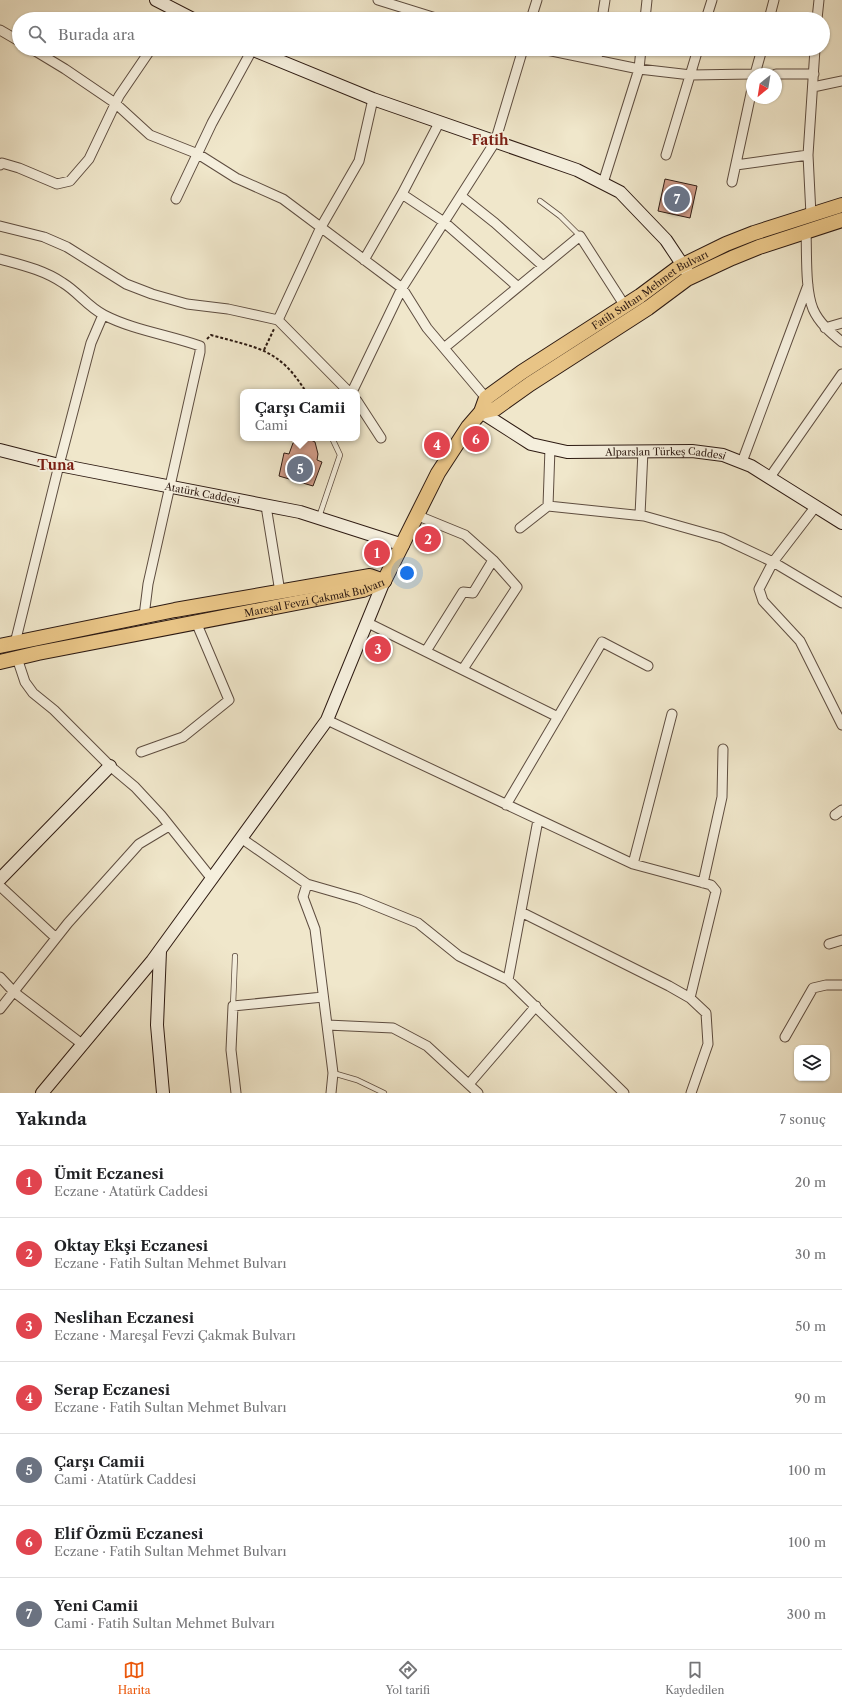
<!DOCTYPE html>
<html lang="tr">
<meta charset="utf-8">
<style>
body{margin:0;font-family:"Libre Caslon Text",serif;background:#f6f6f6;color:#202124}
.controls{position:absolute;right:12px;bottom:12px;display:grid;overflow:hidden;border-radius:8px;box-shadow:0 1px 3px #0004}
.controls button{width:36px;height:36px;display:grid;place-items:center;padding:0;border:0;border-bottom:1px solid #e0e0e0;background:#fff;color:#202124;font:20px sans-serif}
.compass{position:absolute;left:746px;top:68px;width:36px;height:36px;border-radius:50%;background:#fff;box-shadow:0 1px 3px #0004;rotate:210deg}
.you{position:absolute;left:407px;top:573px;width:14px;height:14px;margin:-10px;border:3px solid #fff;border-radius:50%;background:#1a73e8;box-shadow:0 0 0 6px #1a73e833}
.badge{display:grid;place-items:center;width:26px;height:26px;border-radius:50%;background:#ea580c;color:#fff;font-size:13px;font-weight:700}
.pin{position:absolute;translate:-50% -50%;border:2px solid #fff;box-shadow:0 1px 4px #0006}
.popup{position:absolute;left:240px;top:389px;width:120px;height:52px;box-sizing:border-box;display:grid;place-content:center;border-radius:8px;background:#fff;filter:drop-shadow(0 1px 3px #0005);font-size:13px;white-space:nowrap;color:#757577}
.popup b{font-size:15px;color:#202124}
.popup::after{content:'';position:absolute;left:50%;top:100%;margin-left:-8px;border:8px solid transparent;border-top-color:#fff}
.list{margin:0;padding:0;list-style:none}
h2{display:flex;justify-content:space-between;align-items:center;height:52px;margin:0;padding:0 16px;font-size:17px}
h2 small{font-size:13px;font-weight:400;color:#757577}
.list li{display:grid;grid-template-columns:26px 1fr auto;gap:12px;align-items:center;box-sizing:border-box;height:72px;padding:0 16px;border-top:1px solid #e0e0e0}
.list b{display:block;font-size:15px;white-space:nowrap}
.list p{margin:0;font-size:13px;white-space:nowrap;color:#757577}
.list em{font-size:13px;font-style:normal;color:#757577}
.icon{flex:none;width:22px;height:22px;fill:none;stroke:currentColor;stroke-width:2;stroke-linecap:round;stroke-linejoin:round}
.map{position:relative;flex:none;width:842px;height:1093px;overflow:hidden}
.search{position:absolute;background:#fff;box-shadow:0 1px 3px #0004;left:12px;right:12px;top:12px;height:44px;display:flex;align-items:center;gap:10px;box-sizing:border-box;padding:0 14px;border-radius:22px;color:#757577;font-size:15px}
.sheet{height:556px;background:#fff}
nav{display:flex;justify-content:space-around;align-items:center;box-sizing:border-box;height:56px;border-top:1px solid #e0e0e0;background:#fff;font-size:11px;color:#757577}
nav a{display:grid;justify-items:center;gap:2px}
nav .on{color:#ea580c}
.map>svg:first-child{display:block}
</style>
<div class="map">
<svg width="842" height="1093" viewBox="0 0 842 1093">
<rect width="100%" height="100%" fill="#f0e7cb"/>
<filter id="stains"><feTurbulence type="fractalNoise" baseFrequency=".005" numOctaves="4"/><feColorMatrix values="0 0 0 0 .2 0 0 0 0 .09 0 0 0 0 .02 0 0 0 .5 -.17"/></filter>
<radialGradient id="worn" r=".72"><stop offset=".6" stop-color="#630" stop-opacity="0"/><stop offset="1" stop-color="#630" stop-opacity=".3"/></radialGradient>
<path fill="#d59f8c" stroke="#2d1a12" d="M665,179L697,186L690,218L658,211Z
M300,439H309L315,442L318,454L317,460L322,462L313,486L279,476L284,453L289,454L293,443Z"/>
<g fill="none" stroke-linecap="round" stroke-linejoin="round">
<g stroke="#5e4d40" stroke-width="6">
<path id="lane" d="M540,201L560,216L580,236
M319,517L340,455L332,438
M233,1006L235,956
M333,1073L357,1080L384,1093"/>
</g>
<g stroke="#5e4d40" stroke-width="11">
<path id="street" d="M378,0L439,19
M171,19L176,11
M531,19L537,0
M602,19L605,0
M645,19L647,0
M706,19L712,0
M769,19L774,0
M817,19L819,0
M0,30L19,41
M32,49L65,69L115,103L150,135L198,154L236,178L283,199L402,288L427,328L486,398
M542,49L639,69L691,75L752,74
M597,60L598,49
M755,74L762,49
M776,74H814
M813,87L842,81
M666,155L698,49
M0,165L2,163L19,168L57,184L70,181L89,159L119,96L151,49
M736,165L808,155
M732,182L752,89
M603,183L639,69L641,49
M402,194L444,222L518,287
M461,196L495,223L543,266
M176,199L212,123L252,50
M811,215L808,155L815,49
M0,226L44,237L67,247L126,284L152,294L187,304L228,309L278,320L349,392
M806,232C807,254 805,289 813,309C819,323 831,333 842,342
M0,259C22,265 44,270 63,283C78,292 88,307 104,315C133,330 169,335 200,346V352L148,584L144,616
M364,260L402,194L439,123
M278,320L321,227L359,161L373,99
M825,328L842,323
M444,348L580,236L625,306
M352,392L402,288L495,142L523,49
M357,401L381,438
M742,462L808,285
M770,477L842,374
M266,506L280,592
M548,506L550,448
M816,506L773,562L759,589L763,601L800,641L842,725
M416,515L465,535L493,560L517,587L463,669
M640,515L643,451
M520,528L548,506L644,516L722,538L773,562L842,603
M368,623L558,717
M15,643L59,465L91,343L103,315
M426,651L463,592L473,593L493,560
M17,658L25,682L33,693L54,710L110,766L135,787L161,815L212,879
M327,720L633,864L711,885L716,891L690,998
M141,752L183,737L229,700L196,622
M506,805L602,642L648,666
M835,815L842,810
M241,838L307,884L359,899L418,923L459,956L508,980L624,1093
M633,864L672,714
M703,883L722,797L723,749
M307,884L303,897L315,929L333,1073L331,1093
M0,886L56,938
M521,912L669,986L690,998L706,1013L708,1044L691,1093
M829,944L842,940
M0,977L14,992L82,1044
M508,980L538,820
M0,1009L68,923L139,844L169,826
M327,1025L393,1028L427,1046L478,1093
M785,1037L813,988L826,985H842
M469,1084L536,1006
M236,1093L231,1050L233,1006L323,997"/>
</g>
<g stroke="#2d1a12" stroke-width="14">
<g id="secondary">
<path d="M156,0L193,19"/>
<path d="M251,49L373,99L577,170L620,192L666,240L688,273"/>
<path id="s1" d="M481,412L531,444L567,452L692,451L723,455L751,466L842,523"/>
<path id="s2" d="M0,450L59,465L300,512L403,545"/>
<path d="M0,879L110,766"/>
<path d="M160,951L157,1025L163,1093"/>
<path d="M42,1093L152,961L327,720L384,581"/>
</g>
</g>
<g stroke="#2d1a12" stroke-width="16">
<g id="primary">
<path d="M481,412L495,409L530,384L648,308L687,279L732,258L759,247L842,220"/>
<path id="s3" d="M384,581L438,473L468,427L481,412L486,398L522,372L640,296L679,267L726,244L754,233L842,205"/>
<path d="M0,646L175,610L370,576L384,581"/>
<path id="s4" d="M0,662L38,653L363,590L384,581"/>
</g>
</g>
<path stroke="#2d1a12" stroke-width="2" stroke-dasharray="3 2" stroke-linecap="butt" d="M207,339L211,335C257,348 279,348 306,392
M264,350L274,329"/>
<use href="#lane" stroke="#f5efdd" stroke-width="4.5"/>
<use href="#street" stroke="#f5efdd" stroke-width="9"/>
<use href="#secondary" stroke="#f5efdd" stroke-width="12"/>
<use href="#primary" stroke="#e8c486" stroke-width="14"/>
</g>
<g text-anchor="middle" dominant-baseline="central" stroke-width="3.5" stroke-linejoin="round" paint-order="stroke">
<g font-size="10" fill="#2d1a12" stroke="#f5efdd">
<text stroke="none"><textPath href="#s3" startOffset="407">Fatih Sultan Mehmet Bulvarı</textPath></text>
<text stroke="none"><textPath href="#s1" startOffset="195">Alparslan Türkeş Caddesi</textPath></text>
<text stroke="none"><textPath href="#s2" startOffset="207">Atatürk Caddesi</textPath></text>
<text stroke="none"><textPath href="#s4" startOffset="321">Mareşal Fevzi Çakmak Bulvarı</textPath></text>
</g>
<g font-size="14" font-weight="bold" fill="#7a1f14" stroke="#f5efdd">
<text x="490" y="140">Fatih</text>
<text x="56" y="465">Tuna</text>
</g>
</g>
<rect width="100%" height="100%" filter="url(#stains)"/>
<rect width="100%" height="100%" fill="url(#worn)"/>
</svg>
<div class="controls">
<button><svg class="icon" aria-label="layers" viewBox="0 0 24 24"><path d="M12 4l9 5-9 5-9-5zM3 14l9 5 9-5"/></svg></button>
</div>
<svg class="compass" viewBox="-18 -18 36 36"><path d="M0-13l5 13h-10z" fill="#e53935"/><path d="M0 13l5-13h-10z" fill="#757577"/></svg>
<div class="you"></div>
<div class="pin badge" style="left:377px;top:553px;background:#e0444e">1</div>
<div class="pin badge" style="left:428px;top:539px;background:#e0444e">2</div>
<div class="pin badge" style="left:378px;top:649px;background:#e0444e">3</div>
<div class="pin badge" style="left:437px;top:445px;background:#e0444e">4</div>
<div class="pin badge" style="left:300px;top:469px;background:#6b7280">5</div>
<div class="popup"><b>Çarşı Camii</b>Cami</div>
<div class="pin badge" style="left:476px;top:439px;background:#e0444e">6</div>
<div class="pin badge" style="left:677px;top:199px;background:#6b7280">7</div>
<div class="search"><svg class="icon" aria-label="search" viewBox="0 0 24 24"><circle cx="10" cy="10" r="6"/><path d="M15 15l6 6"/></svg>Burada ara</div>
</div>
<section class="sheet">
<h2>Yakında<small>7 sonuç</small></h2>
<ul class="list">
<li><span class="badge" style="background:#e0444e">1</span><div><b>Ümit Eczanesi</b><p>Eczane · Atatürk Caddesi</p></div><em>20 m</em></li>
<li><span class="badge" style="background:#e0444e">2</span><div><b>Oktay Ekşi Eczanesi</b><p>Eczane · Fatih Sultan Mehmet Bulvarı</p></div><em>30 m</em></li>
<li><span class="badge" style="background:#e0444e">3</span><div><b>Neslihan Eczanesi</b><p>Eczane · Mareşal Fevzi Çakmak Bulvarı</p></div><em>50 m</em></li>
<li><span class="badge" style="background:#e0444e">4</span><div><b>Serap Eczanesi</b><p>Eczane · Fatih Sultan Mehmet Bulvarı</p></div><em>90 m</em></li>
<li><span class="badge" style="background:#6b7280">5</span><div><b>Çarşı Camii</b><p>Cami · Atatürk Caddesi</p></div><em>100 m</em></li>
<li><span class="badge" style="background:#e0444e">6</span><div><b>Elif Özmü Eczanesi</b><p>Eczane · Fatih Sultan Mehmet Bulvarı</p></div><em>100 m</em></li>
<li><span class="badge" style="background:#6b7280">7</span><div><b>Yeni Camii</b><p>Cami · Fatih Sultan Mehmet Bulvarı</p></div><em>300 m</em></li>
</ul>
</section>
<nav>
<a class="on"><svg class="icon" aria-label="map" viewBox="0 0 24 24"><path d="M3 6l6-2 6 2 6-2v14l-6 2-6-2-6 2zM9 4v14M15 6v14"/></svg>Harita</a>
<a><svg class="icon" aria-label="directions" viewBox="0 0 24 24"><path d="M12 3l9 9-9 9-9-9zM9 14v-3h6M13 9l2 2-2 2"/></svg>Yol tarifi</a>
<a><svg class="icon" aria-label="saved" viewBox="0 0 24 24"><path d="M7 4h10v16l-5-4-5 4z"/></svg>Kaydedilen</a>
</nav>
